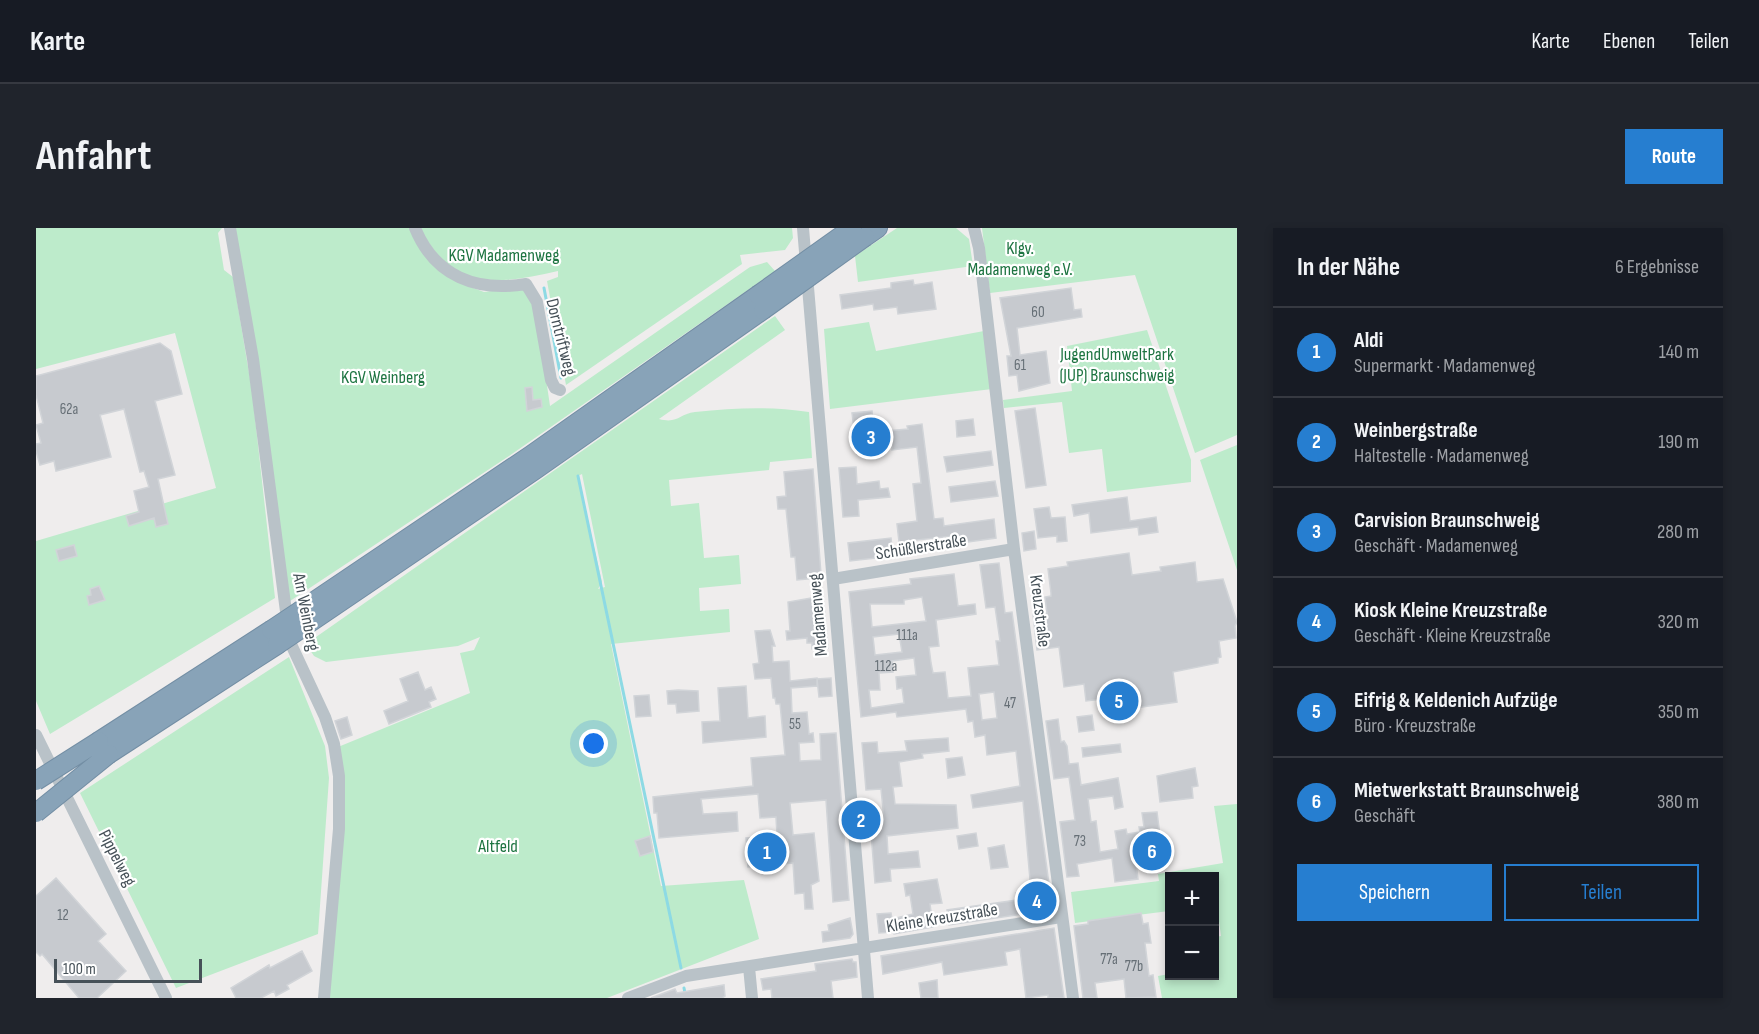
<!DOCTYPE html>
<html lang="de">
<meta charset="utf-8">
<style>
body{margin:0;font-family:"Sofia Sans Condensed",sans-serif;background:#20242c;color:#f1f3f6}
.controls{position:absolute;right:18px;bottom:18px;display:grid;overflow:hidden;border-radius:0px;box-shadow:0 3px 9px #0003}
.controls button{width:54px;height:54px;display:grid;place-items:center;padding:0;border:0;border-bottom:2px solid #363941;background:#171b24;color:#f1f3f6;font:30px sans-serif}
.scale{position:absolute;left:18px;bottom:15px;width:148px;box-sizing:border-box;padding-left:6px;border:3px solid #465158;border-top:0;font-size:16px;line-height:21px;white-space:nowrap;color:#465158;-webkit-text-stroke:4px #fff;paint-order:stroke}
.you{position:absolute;left:558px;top:516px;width:21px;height:21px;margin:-15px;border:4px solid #fff;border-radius:50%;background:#1a73e8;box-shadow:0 0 0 9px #1a73e833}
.badge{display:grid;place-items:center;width:39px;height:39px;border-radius:50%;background:#267ed0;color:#fff;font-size:20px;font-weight:700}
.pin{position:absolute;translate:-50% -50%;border:3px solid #fff;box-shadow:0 2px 6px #0006}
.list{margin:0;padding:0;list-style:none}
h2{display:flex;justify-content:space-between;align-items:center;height:78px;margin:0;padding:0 24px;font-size:26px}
h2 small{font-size:20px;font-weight:400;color:#9ea1a6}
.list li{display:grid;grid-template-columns:39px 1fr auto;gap:18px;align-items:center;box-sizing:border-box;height:90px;padding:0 24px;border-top:2px solid #363941}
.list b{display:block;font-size:22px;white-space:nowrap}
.list p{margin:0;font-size:20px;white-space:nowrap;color:#9ea1a6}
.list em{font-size:20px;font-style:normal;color:#9ea1a6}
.actions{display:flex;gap:12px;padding:18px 24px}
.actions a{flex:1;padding:14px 0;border:2px solid #267ed0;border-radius:0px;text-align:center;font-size:21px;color:#267ed0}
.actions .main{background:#267ed0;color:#fff}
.map{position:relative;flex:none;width:1201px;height:770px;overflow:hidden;border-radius:0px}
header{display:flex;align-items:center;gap:36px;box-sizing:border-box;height:84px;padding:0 30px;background:#171b24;border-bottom:2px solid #363941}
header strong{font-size:28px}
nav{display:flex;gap:33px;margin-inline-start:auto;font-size:21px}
.intro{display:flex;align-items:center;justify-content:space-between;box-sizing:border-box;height:144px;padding:0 36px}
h1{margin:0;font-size:42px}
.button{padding:15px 27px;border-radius:0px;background:#267ed0;color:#fff;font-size:21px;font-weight:700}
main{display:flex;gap:36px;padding:0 36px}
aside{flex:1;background:#171b24;border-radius:0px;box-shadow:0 3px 9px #0003}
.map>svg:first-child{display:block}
</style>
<header>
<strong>Karte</strong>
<nav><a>Karte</a><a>Ebenen</a><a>Teilen</a></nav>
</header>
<div class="intro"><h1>Anfahrt</h1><a class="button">Route</a></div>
<main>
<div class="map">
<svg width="1201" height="770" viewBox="0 0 1201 770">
<rect width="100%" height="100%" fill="#efeded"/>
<path fill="#bdebcb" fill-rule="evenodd" d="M0,0H186L182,5L188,42L197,49L216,163L239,370L14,506L0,473V313L180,260L139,105L0,141Z
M198,0H375L424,55L448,64L489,59L500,82L514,178L714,39L731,34L739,43L473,228L251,375Z
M384,0H756L757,10L749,22L704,27L706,36L530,157L511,53L522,49V43C460,57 417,63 384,0Z
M861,0H920L933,11L937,38L822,54L819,28Z
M946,0H1201V207L1159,225L1099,47L954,65Z
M739,88L749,102L623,191C642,196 643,186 659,184C699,180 733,178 773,184L776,230L734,234L733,242L633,252L635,278L663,275L668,330L703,327L705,356L663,360L664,383L693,381L694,404L575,416L625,658L708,652L723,711L571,770H292L302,519L434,465L424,425L438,422L444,409L422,418L290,434L278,428L270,416ZM546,246L569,359L562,361L566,354L542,248Z
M833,94L840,123L948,103L956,161L794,181L788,101Z
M1111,102L1155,232V254L1071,264L1066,221L1033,225L1026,174L968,180L967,172L1036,163L1031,118Z
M1201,217V342L1164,232Z
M253,429L289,518L293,550L282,706L140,760L44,565Z
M1201,576V770H1126L1122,748L1133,746L1178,748L1179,709L1185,708L1181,678H1179L1178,648H1134L1133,683L1039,695L1035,664L1123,653L1122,646L1187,635L1178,578Z"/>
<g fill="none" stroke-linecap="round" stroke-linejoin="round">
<path stroke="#8ddae4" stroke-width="3" d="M508,60L525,150
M542,248L645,740
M648,760L650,770"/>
</g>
<path fill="#c7cacf" stroke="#d1d4d8" stroke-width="1.5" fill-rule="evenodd" d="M877,52L878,57L896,54L900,81L862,86L861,79L838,82L837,76L806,81L804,67L855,60V55Z
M1035,60L1038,82L1045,81L1046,89L981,100L984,127L1010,123L1014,155L983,163L981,147L973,148L971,128H975L964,70Z
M124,115L135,123L146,166L119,173L139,247L122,251L132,296L120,299L118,290L93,298L90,288L103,284L98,263L113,259L108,243L104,244L88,181L64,187L75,229L20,243L18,233L4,237L0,223V216L5,215L0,197L7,195L0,167V148Z
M496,159L497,172L505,171L506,179L491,183L489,160Z
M999,180L1010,257L990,260L979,183Z
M836,183L838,204L872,201L871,198L886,196L898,291L907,290L908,298L958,291L960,310L918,316L917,308L863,314L861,296L881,293L877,256L885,255L881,219L856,222V214L836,216L837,225L821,226L816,185Z
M937,191L939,207L921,209L920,193Z
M955,223L957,237L911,244L908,229Z
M820,239L821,256L843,253L844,261L852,260L854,269L822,272L823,288L807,289L803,240Z
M777,241L785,346L782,350L761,352L759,329H755L750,281H742L741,269L750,268L748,244Z
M959,253L962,268L915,274L913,259Z
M1091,269L1094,293L1120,289L1122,304L1103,307L1102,299L1055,305L1053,285L1038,288L1036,277Z
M1013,279L1015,290L1029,289L1031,313L1021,314V308L1002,310L998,281Z
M998,303L1000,321L988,323L986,305Z
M855,310L857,328L814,333L812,315Z
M38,317L41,328L23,333L20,322Z
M1093,325L1096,347L1125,343L1124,339L1159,334L1161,354L1187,351L1201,394L1199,398L1200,410L1183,413L1185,429L1182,430V435L1137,444L1141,474L1078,483L1076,470L1050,473L1048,456L1028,459L1023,419L1001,422L997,386L1011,385L1009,369L1015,368V365L1012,341L1032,338L1031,334Z
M963,335L969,385L976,384L1016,678L1013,682L913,697L911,682L981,672L980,665L995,663L987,573L937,580L935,567L984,558L980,523L951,527L949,507L939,509L937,493L932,494L930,481L861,489L860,484L825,489L813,364L875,356L874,351L918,346L922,378L939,376L940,386L900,392L903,418L893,419L895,435L897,445L909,444L912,470L935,468L932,440L963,437L960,413H964L959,379L950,380L944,337ZM886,369L890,393L836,399L834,376H868V372ZM863,406L866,424L839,427L837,409ZM878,430L880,447L860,449L861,461L866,460L868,475L835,480L833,462H844L843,445L857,444L856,433ZM958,464L961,490L946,492L943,466Z
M63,358L69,372L53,377L51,368L55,367L54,361Z
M787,368L792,420L776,421V415H771V410L751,412L750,403H754L752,374Z
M734,402L739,418H736L737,434L753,433L754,453L781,450V458L755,460L756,485L771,484L773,506L777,505L778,514L763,515L764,533L785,532L784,506L800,505L813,672L797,674L790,572L754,575L757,607L778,605L783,653L775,657L777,681H769L768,665L759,666L757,635L712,639L710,610L741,608L740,589L724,590L722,566L665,571L667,586L701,584L702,603L623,610L621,585H618L617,569L717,558L715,530L749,527L744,476H740L739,470H737L735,450L719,451L717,436L723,435L719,403Z
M382,444L389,462L395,459L400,471L393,474L395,479L353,496L348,483L372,473L364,451Z
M795,450L796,468L783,469L781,451Z
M710,458L712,490L729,488L730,509L667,515L666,494L684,493L682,460Z
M642,462L662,463L663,483L641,485L640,476H632L631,463Z
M613,467L615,488L600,489L598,468Z
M1056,487L1058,502L1043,504L1041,489Z
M311,489L316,507L305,511L299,493Z
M1022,491L1025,514L1028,513L1031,518L1033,536L1042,535L1045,557L1082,550L1087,579L1079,581L1077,568L1052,571L1055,594L1060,593L1064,624L1082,621L1079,603L1090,601L1091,606L1104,604L1103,599H1108L1106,585L1121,584L1127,631L1100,635L1102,651L1079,654L1076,630L1041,636L1043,648L1031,649L1024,594L1039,592L1033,549L1018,551L1010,493Z
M912,510L913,523L886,526L887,530L863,534L866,558L857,559L859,576L920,577L922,600L851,608L852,626L882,623L884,639L854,641L855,653L839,655L834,592L848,591L845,561L830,562L826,515L841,514L842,525L871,523L869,513Z
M1084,516L1085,524L1047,529L1046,520Z
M926,529L929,547L912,550L910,531Z
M1159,540L1162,558L1156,559L1157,570L1124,574L1121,548Z
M940,605L942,618L923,621L921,608Z
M614,608L617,624L604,628L599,613Z
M968,617L972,639L955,641L952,620Z
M20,650L70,706L62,713L90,743L61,770H43L6,726L4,728L0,724V668Z
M901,651L906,675L894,676L897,699L858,706L857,704L843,705L841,686L855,685L856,691L877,686L874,667L870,668L868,656Z
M1105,685L1107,696L1112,695L1115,715H1109L1113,748L1117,747L1120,769L1090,770L1088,751L1059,755L1061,770H1047L1038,698L1052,696V693Z
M814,690L817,706L814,710L787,714L786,704L793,703L792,697Z
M1018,700L1028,770H1012V767L990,770L984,721L969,724L971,737L908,747L906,734L847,746L845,728Z
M266,723L276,743L251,757L253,761L240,768L238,763L225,770H200L195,760L233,737L234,740Z
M816,731L817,734H820L821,749L795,753L797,770H736L735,761L727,762L725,751L780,743L779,736Z
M901,752L902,770H885L883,755Z
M688,757L689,768L686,770H615L639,761L641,765Z"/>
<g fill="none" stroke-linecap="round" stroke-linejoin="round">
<g stroke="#738ea4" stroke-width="20">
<path id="highway" d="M829,9L842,0
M265,382L495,227L722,67
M272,396L499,242L727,82
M63,513L235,402
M73,526L241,417"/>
</g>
<path stroke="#b9c2c8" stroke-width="12" d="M194,0L217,131L254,414L289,489L298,516L303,548V601L288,770
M379,0C399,49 441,64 490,56L501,74L515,152L519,160L524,162
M767,0L832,770
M938,0L943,20L978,321L1037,770
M797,351L978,321
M0,507L130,770
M713,739L716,770
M592,770L650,748L1025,689"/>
<use href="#highway" stroke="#88a3b8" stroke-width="18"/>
<g stroke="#738ea4" stroke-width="20" stroke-linecap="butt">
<path id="highway-bridge" d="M722,67L816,0
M727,82L829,9
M235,402L265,382
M241,417L272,396
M0,553L63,513
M0,585L73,526"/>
</g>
<use href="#highway-bridge" stroke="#88a3b8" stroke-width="18"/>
</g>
<g text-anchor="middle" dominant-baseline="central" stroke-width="4.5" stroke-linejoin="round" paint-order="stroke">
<g font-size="15" fill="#666f76">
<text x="1002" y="84">60</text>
<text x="984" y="137">61</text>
<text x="33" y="181">62a</text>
<text x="871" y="407">111a</text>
<text x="850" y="438">112a</text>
<text x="974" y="475">47</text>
<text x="759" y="496">55</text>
<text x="1044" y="613">73</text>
<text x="27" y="687">12</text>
<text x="1073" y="731">77a</text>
<text x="1098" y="738">77b</text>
</g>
<g font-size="18" fill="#1d7441" stroke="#fff">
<text x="984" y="20">Klgv.<tspan x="984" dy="21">Madamenweg e.V.</tspan></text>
<text x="468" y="27">KGV Madamenweg</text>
<text x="1081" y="126">JugendUmweltPark<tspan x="1081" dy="21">(JUP) Braunschweig</tspan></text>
<text x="347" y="149">KGV Weinberg</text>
<text x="462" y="618">Altfeld</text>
</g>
<g font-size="18" fill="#465158" stroke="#fff">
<text transform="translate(525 109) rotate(76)">Dorntriftweg</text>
<text transform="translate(885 319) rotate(-9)">Schüßlerstraße</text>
<text transform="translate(1004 383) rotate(83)">Kreuzstraße</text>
<text transform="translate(270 384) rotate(79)">Am Weinberg</text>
<text transform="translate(782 387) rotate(-95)">Madamenweg</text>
<text transform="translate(81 630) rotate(63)">Pippelweg</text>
<text transform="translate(906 690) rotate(-9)">Kleine Kreuzstraße</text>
</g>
</g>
</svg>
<div class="controls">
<button>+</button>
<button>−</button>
</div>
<div class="scale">100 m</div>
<div class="you"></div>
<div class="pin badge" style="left:731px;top:624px">1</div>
<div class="pin badge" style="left:825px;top:592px">2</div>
<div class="pin badge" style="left:835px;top:209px">3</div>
<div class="pin badge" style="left:1001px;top:673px">4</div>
<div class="pin badge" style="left:1083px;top:473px">5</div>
<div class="pin badge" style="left:1116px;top:623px">6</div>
</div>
<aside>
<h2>In der Nähe<small>6 Ergebnisse</small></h2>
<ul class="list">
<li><span class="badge">1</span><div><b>Aldi</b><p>Supermarkt · Madamenweg</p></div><em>140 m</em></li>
<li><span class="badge">2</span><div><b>Weinbergstraße</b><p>Haltestelle · Madamenweg</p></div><em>190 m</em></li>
<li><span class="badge">3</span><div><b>Carvision Braunschweig</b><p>Geschäft · Madamenweg</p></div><em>280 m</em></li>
<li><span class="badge">4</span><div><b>Kiosk Kleine Kreuzstraße</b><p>Geschäft · Kleine Kreuzstraße</p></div><em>320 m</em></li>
<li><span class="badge">5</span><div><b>Eifrig &amp; Keldenich Aufzüge</b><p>Büro · Kreuzstraße</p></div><em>350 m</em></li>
<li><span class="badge">6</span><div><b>Mietwerkstatt Braunschweig</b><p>Geschäft</p></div><em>380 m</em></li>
</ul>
<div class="actions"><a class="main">Speichern</a><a>Teilen</a></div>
</aside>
</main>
